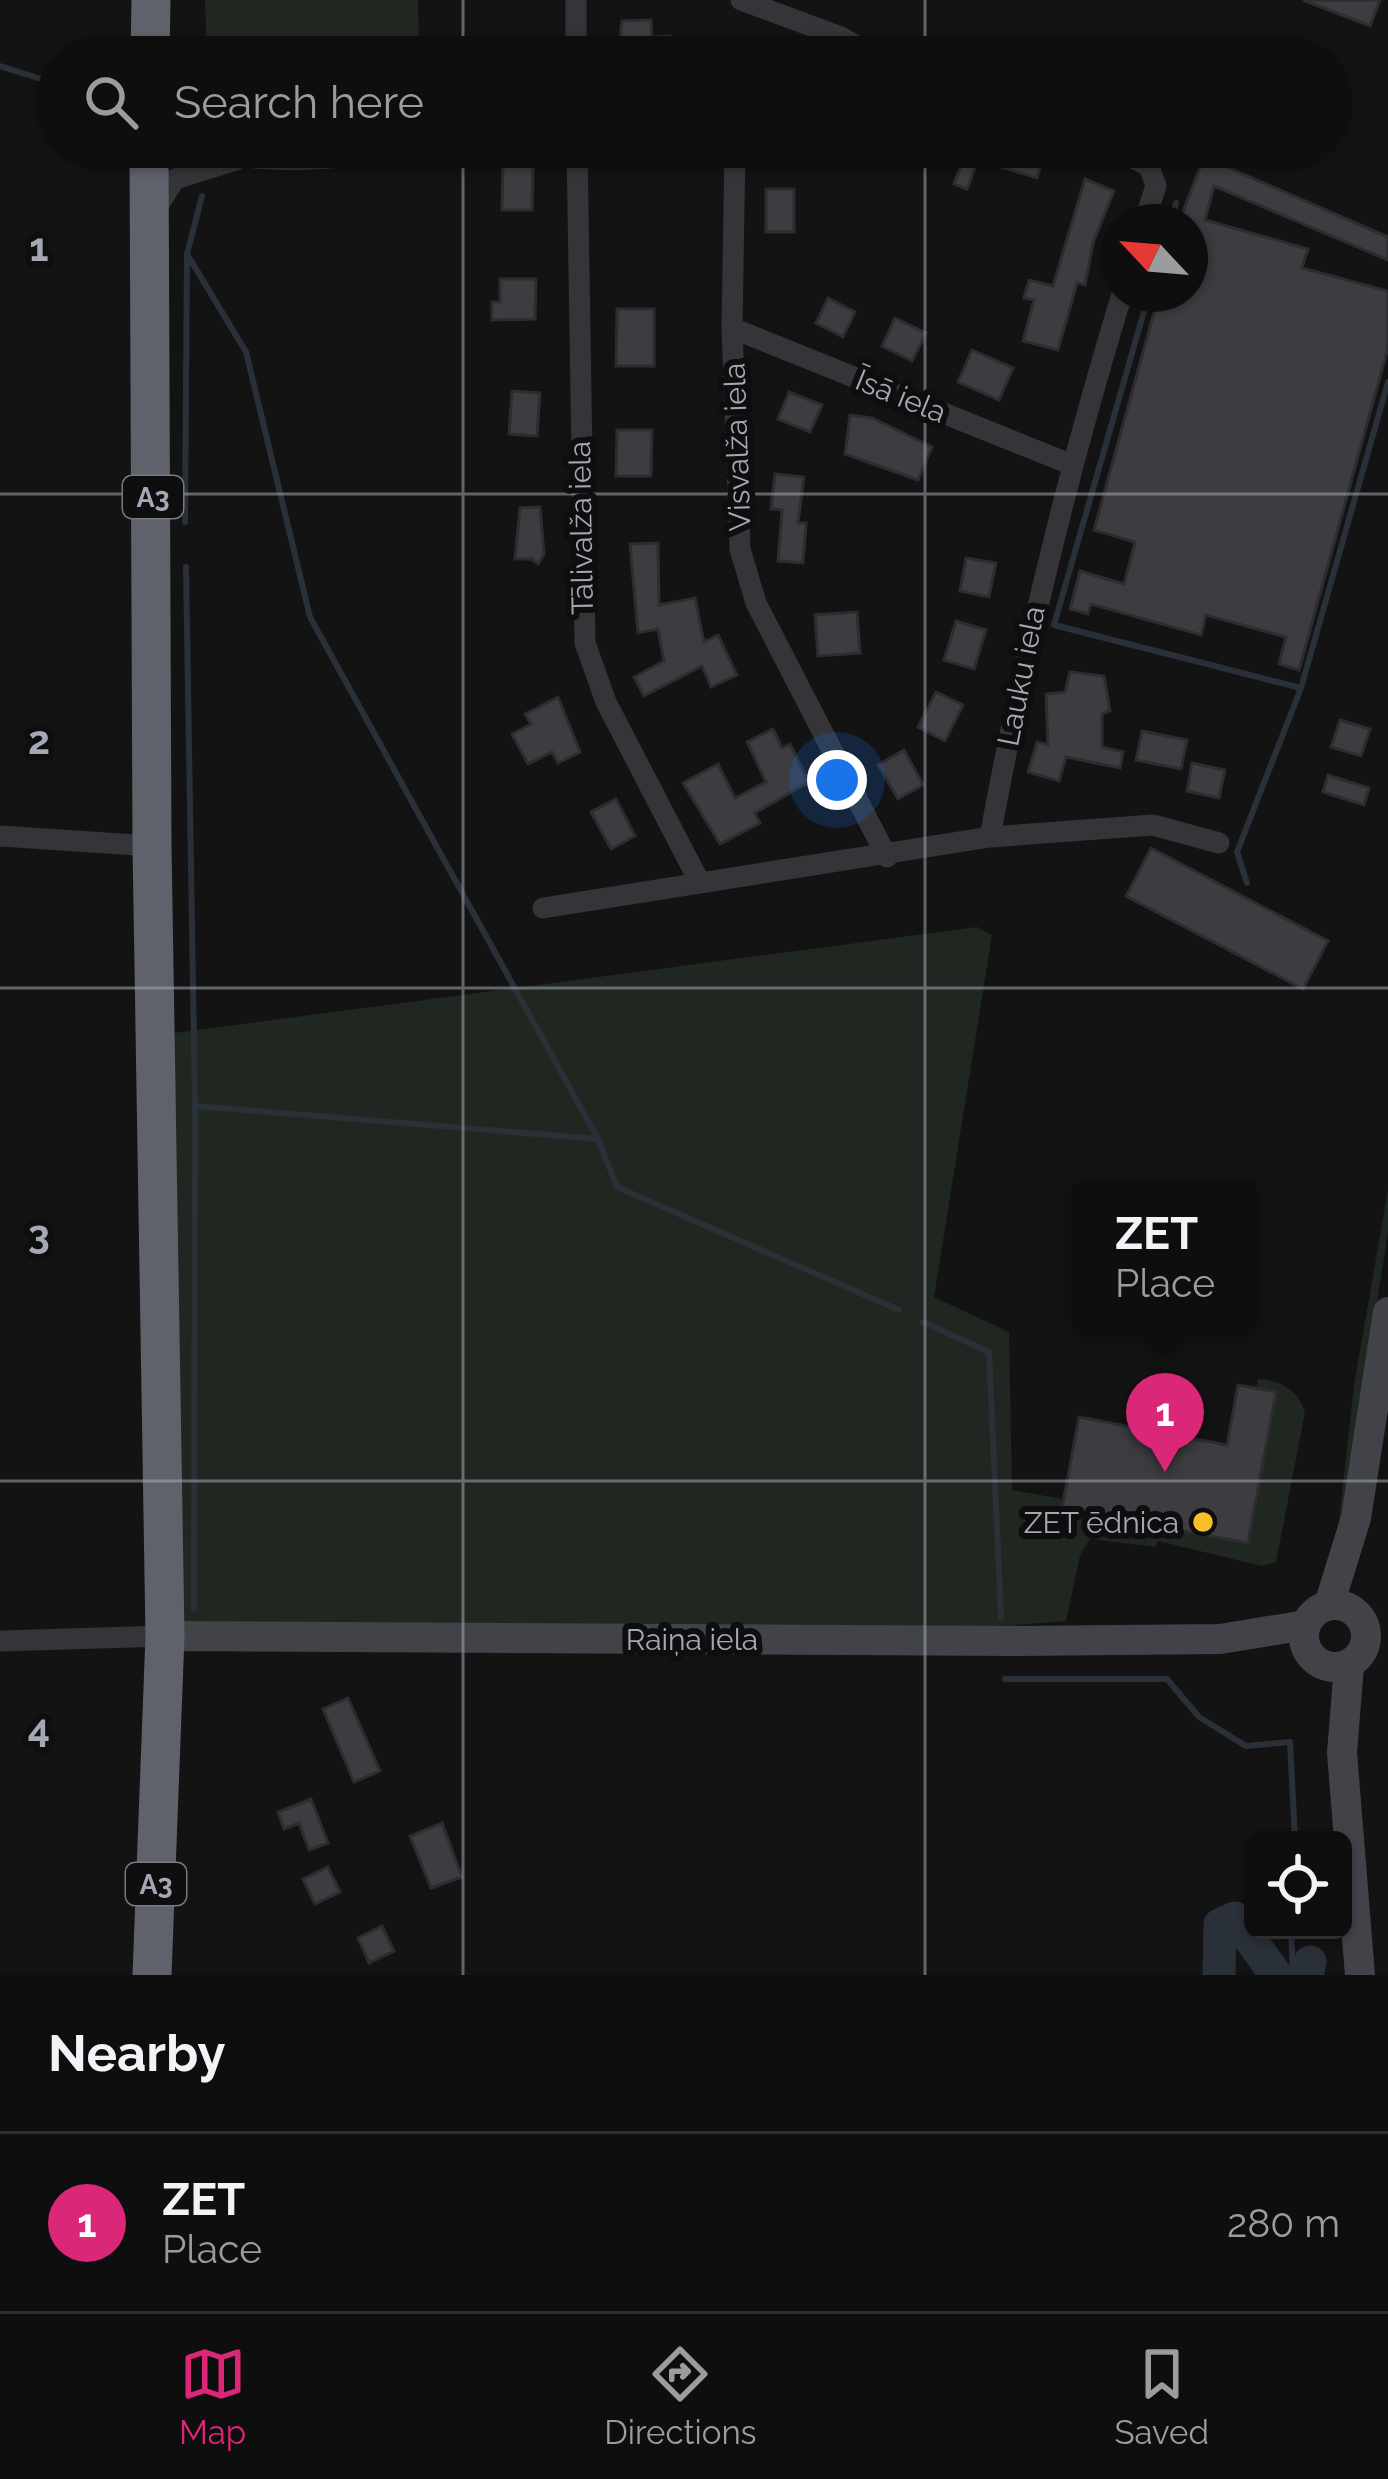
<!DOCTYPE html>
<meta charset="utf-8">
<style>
body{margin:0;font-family:Raleway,sans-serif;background:#171718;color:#f1f3f6}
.controls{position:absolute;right:36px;bottom:36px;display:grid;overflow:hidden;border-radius:18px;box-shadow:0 3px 9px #0004}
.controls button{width:108px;height:108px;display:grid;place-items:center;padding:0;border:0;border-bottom:3px solid #2e2e2f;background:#0e0e0f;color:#f1f3f6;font:60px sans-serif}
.compass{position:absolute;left:1100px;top:204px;width:108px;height:108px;border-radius:50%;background:#0e0e0f;box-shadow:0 3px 9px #0004;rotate:296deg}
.you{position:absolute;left:837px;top:780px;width:42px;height:42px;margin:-30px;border:9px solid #fff;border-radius:50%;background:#1a73e8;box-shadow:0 0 0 18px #1a73e833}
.badge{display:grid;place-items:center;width:78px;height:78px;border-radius:50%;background:#db2777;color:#fff;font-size:39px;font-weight:700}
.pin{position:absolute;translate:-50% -99px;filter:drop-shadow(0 3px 6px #0008)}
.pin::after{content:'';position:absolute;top:63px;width:42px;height:36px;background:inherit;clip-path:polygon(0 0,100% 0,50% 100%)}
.popup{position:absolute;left:1072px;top:1178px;width:186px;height:156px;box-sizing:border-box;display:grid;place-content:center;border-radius:18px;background:#0e0e0f;filter:drop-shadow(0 3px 9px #0005);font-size:39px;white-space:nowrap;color:#9b9c9e}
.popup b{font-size:45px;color:#f1f3f6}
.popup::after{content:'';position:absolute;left:50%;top:100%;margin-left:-24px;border:24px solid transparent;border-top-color:#0e0e0f}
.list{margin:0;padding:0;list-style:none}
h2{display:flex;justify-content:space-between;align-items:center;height:156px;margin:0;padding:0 48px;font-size:51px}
h2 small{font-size:39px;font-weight:400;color:#9b9c9e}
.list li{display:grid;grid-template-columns:78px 1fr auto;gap:36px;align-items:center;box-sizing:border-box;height:180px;padding:0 48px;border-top:3px solid #2e2e2f}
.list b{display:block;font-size:45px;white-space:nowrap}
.list p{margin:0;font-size:39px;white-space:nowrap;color:#9b9c9e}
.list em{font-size:39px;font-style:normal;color:#9b9c9e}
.icon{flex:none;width:66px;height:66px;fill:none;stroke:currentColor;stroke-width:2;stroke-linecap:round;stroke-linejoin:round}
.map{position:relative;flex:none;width:1388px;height:1975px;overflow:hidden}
.search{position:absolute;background:#0e0e0f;box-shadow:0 3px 9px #0004;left:36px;right:36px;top:36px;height:132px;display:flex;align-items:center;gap:30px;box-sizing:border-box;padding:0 42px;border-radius:66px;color:#9b9c9e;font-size:45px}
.sheet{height:336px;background:#0e0e0f}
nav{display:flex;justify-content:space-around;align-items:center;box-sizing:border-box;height:168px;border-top:3px solid #2e2e2f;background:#0e0e0f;font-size:33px;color:#9b9c9e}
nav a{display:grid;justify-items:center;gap:6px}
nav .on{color:#db2777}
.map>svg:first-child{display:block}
</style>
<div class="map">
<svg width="1388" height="1975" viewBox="0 0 1388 1975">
<rect width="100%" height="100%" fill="#131314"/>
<path fill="#1f2720" d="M205,0H418L419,57H207Z
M977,927L992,935L934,1297L1009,1332L1012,1490L1063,1499V1508L1248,1543L1276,1393L1256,1389L1258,1379C1280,1380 1298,1390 1305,1412L1276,1562L1262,1566L1158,1541L1155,1547L1090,1539L1080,1555L1066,1621L1016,1625V1641L165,1636L159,1035Z
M1388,1190V1233L1335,1557L1354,1385Z"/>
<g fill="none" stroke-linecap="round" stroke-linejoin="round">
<path stroke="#293038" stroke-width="6" d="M0,66L57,84
M1171,222L1176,203
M187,254L246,352L310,617L598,1139L617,1187L899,1310
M1149,294L1054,625L1301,688
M185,522L187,254L202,196
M186,567L195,1106L194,1609
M1247,883L1237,852L1301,688L1388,382
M195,1106L598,1139
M923,1322L989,1352L1001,1617
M1005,1679H1167L1199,1717L1246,1746L1290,1742L1295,1840
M1291,1930L1293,1975"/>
<path stroke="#293038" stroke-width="33" d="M1219,1975L1220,1925L1235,1918L1276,1975
M1307,1975L1310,1962"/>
</g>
<path fill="#3d3d41" stroke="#2d2d30" stroke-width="3" d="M1303,0H1380L1370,26Z
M651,20L652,37L671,36L672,57H618L622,21Z
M948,147H1017L1044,156L1037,178L978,160L967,189L954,184L965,155Z
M1204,157L1388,237V260L1214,186L1205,220L1308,249L1302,268L1388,291V348L1299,670L1279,664L1286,637L1206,615L1201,635L1091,604L1088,614L1070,609L1080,571L1124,584L1135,542L1094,530L1159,294H1190V222H1179Z
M503,163L533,164L532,210H502Z
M1085,179L1114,191L1093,243L1085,285L1077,283L1058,350L1023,341L1034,300L1024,298L1029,280L1053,286Z
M766,189H794V232H766Z
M500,279H536L535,319L492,320V302H500Z
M828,298L855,312L843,337L816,323Z
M617,309H654V366H616Z
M895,318L926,333L912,361L882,346Z
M972,350L1013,368L999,400L958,382Z
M512,391L540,393L537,436L509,434Z
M789,392L822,405L810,432L778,419Z
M850,415L872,418L932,447L918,480L845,454Z
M617,430H652L651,476H616Z
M775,474L804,477L798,523H806L803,563L778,561L782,510L771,509Z
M540,507L544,554L538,564L532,559H515L520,508Z
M658,543L659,605L695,598L704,642L718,635L737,675L711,687L702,666L644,696L634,677L664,661L658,629L638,633L630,544Z
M966,558L996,563L989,597L960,591Z
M857,612L860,653L818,656L815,615Z
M956,621L986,630L974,669L944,660Z
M1070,672L1104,676L1110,711L1102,714V747L1123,752L1120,768L1066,757L1059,781L1028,772L1037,742L1048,745L1046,694L1065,692Z
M936,692L963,705L945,741L918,727Z
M558,697L580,752L558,763L552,752L528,764L512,734L531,724L525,714Z
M1340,720L1370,729L1361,756L1331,747Z
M773,729L782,748L790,744L809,782L755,813L760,823L720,844L683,783L718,764L735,798L766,782L747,742Z
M1142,731L1187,740L1181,769L1136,760Z
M904,750L923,785L898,799L878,765Z
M1192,763L1225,770L1219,798L1187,791Z
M1328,775L1369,788L1364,805L1323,792Z
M616,799L635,836L611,849L591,812Z
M1151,848L1328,941L1303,989L1126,896Z
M1238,1385L1276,1392L1248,1543L1062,1508L1079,1417L1227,1445Z
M348,1698L380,1771L354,1782L323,1709Z
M311,1799L328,1843L309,1850L299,1823L284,1829L278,1812Z
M442,1823L462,1877L431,1888L410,1836Z
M328,1867L340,1892L315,1904L303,1879Z
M382,1926L394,1951L369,1963L358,1938Z"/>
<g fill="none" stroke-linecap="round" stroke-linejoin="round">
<path stroke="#343439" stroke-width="21" d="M576,0V57
M741,0L841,37L876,57
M193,147C268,168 344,159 419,147
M577,147L585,643L606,702L700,883
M735,147L732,328L740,549L756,603L887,857
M1111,147L1149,166L1156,186L1144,222
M156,209L175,179L236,160
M732,328L1070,464
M0,836L152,846
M990,837C1024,652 1067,474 1122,294
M543,908L990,837L1153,825L1219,843
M0,1641L165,1636"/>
<path stroke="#424349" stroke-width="30" d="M1304 1636a31 31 0 1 1 62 0a31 31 0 1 1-62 0Z
M1329,1605L1356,1518L1388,1312
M165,1636L1016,1641L1220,1639L1306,1625
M1349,1665L1342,1753L1360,1975"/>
<path stroke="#5f626a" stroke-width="39" d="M150,57L151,0
M149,147L152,846L165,1636L152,1975"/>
</g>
<path fill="none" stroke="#a4a8b5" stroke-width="3" stroke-opacity="0.55" d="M463,0V57M925,0V57M463,147V1975M925,147V1975M0,494H1388M0,988H1388M0,1481H1388"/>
<circle fill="#f5c02a" stroke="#0e0e0f" stroke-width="4.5" cx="1203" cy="1522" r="12"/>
<g text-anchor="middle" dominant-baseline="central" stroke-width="12" stroke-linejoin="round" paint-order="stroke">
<g fill="#0e0e0f" stroke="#777a83" stroke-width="3">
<rect x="123" y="476" width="60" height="42" rx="9"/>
<rect x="126" y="1863" width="60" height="42" rx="9"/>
</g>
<g font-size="27" font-weight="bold" fill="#a4a8b5">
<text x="153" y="497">A3</text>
<text x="156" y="1884">A3</text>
</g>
<g font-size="30" fill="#a4a8b5" stroke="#0e0e0f">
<text transform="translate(901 396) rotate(22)">Īsā iela</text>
<text transform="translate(737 447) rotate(-92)">Visvalža iela</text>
<text transform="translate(581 528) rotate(-91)">Tālivalža iela</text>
<text transform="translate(1021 676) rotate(-79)">Lauku iela</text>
<text x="692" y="1639">Raiņa iela</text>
</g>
<g font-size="30" fill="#a4a8b5" stroke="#0e0e0f" text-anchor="end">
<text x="1179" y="1522">ZET ēdnica</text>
</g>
</g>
<g font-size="39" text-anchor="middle" font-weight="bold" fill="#a4a8b5" stroke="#0e0e0f" stroke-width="12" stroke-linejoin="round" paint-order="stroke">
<text x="39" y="261">1</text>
<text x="39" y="754">2</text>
<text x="39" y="1248">3</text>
<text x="39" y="1742">4</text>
</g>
</svg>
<div class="controls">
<button><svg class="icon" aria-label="locate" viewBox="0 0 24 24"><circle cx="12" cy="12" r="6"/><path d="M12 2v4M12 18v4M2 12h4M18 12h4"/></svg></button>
</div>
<svg class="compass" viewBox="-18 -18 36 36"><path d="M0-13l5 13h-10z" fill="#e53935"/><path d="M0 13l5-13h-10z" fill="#9b9c9e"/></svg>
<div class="you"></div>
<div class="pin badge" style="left:1165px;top:1472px">1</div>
<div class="popup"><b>ZET</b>Place</div>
<div class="search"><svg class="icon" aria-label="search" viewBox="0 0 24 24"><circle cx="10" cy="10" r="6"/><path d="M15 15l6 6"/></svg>Search here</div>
</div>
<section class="sheet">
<h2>Nearby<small></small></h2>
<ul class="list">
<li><span class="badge">1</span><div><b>ZET</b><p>Place</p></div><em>280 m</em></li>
</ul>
</section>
<nav>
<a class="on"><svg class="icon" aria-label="map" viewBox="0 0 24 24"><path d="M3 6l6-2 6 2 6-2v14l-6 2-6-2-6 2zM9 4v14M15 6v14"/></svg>Map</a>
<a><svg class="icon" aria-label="directions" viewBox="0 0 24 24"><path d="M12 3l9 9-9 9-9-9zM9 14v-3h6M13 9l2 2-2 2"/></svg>Directions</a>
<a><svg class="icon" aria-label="saved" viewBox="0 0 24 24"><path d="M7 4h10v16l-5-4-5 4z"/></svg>Saved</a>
</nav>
